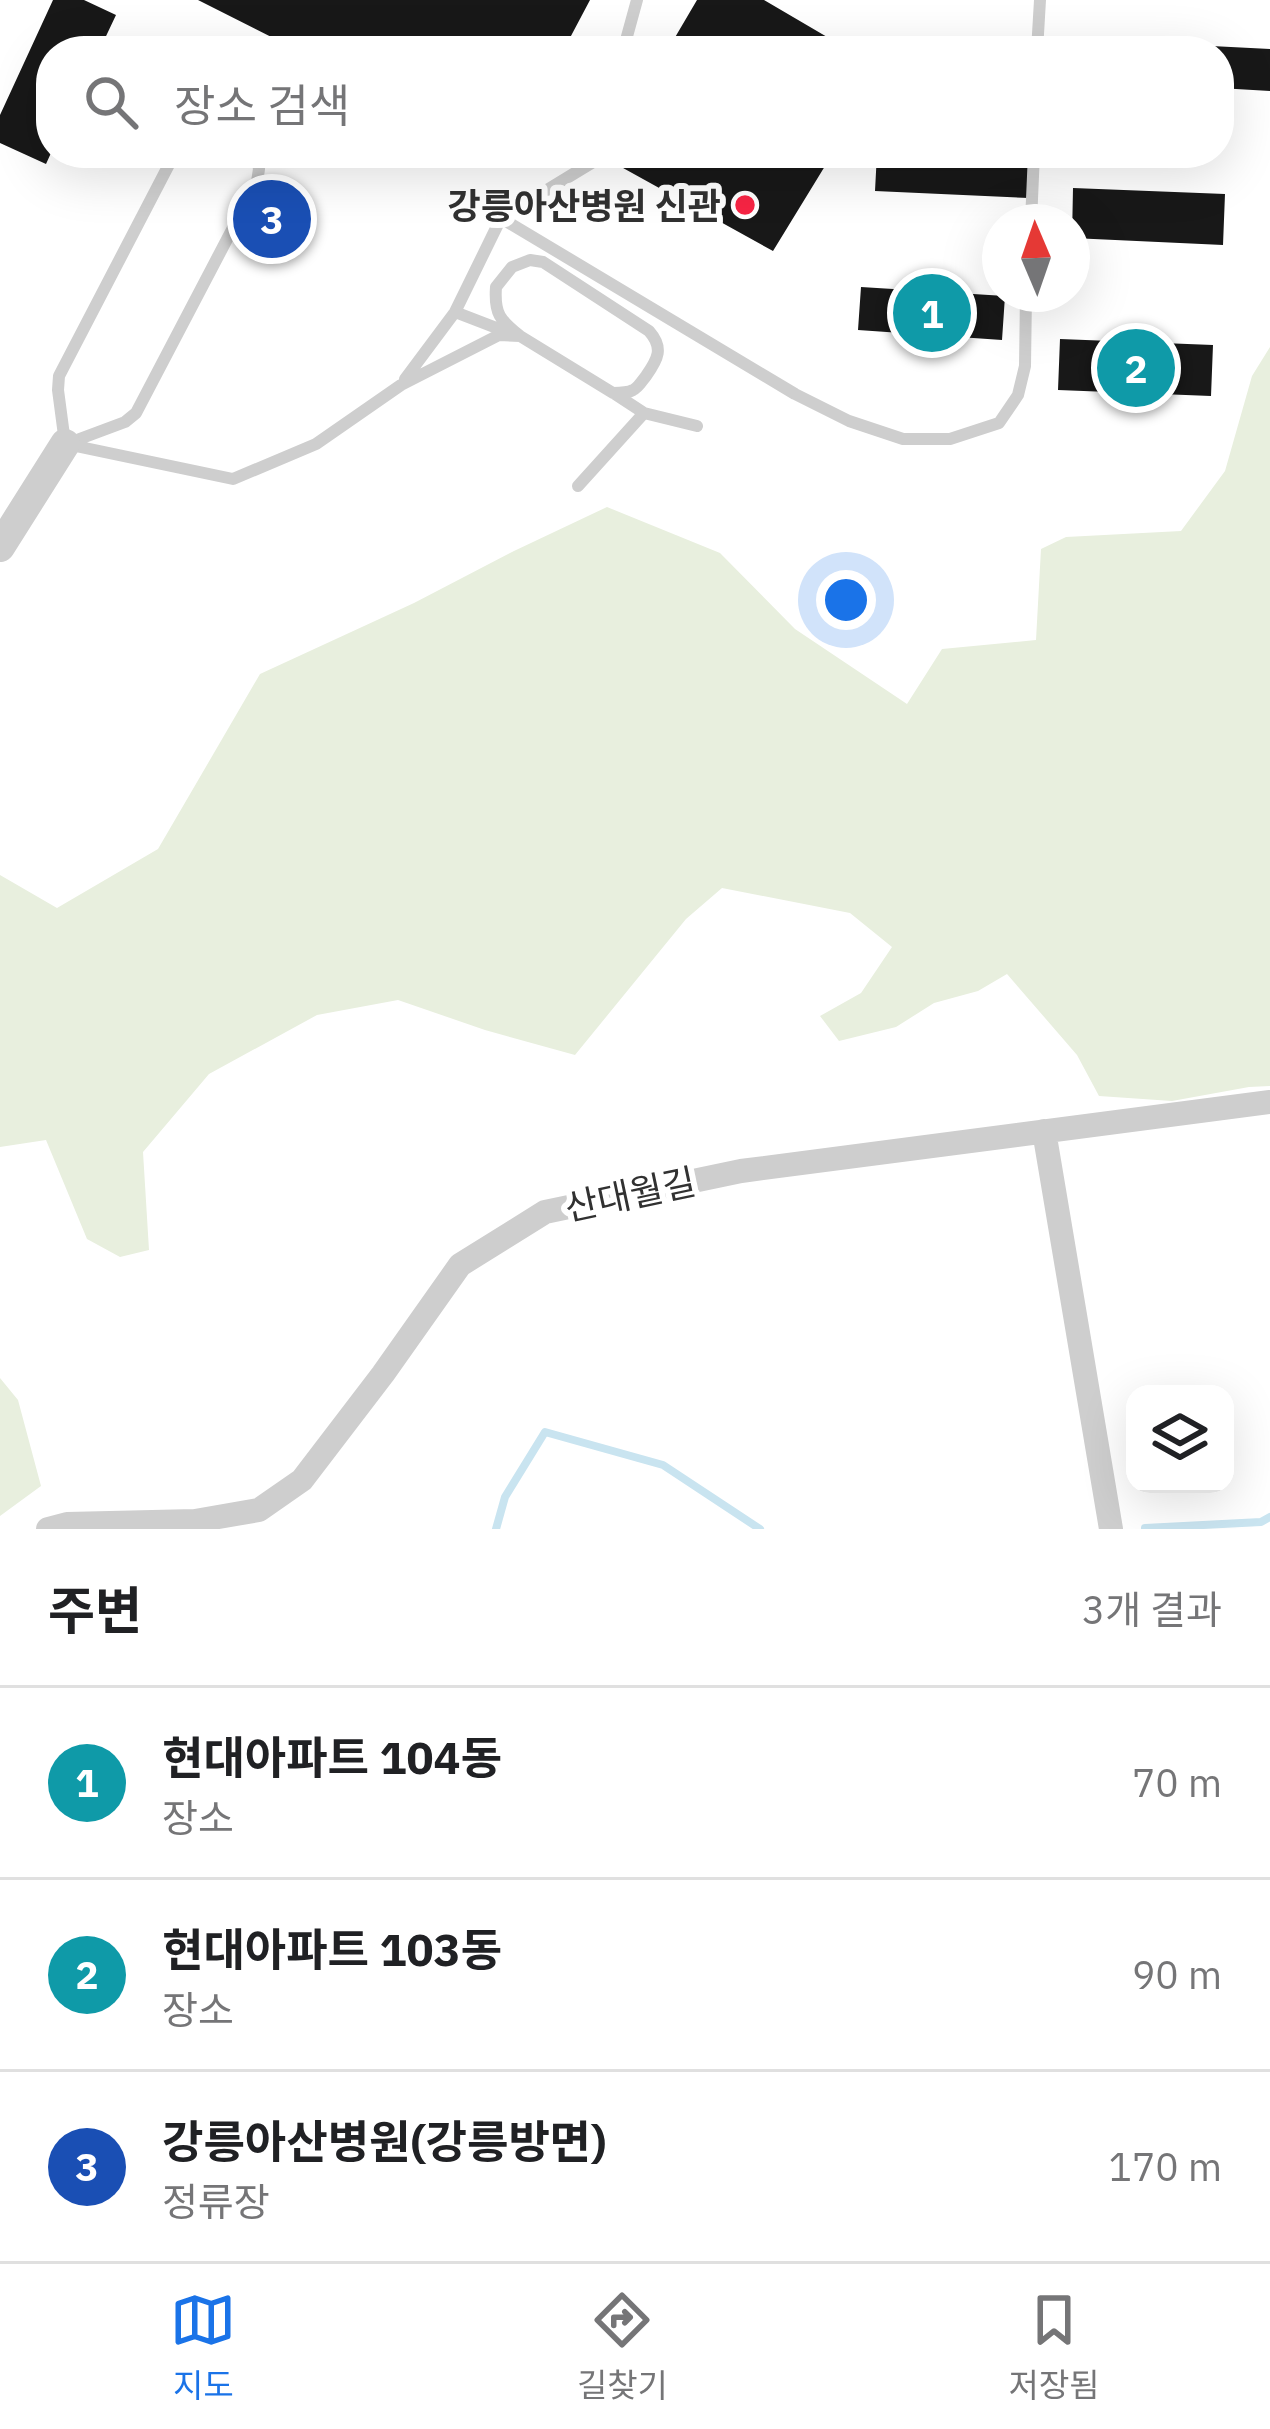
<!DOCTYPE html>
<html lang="ko">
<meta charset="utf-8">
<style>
body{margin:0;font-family:"IBM Plex Sans","Noto Sans KR",sans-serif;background:#f6f6f6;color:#202124}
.controls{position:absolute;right:36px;bottom:36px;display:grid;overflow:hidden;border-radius:24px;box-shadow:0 12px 48px #0002}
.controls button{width:108px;height:108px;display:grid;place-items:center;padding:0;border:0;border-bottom:3px solid #e0e0e0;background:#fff;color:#202124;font:60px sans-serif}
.compass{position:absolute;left:982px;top:204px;width:108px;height:108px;border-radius:50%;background:#fff;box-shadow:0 12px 48px #0002;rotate:358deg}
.you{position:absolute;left:846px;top:600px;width:42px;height:42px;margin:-30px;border:9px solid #fff;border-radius:50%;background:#1a73e8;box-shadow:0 0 0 18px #1a73e833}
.badge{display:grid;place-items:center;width:78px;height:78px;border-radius:50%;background:#1a73e8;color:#fff;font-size:39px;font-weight:700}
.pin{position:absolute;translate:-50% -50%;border:6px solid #fff;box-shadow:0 3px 12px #0006}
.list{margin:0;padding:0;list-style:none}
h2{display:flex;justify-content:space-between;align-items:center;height:156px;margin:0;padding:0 48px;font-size:51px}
h2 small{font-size:39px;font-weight:400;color:#757577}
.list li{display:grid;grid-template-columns:78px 1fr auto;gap:36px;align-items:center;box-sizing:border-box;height:192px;padding:0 48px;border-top:3px solid #e0e0e0}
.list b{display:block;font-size:45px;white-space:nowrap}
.list p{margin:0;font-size:39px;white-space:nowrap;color:#757577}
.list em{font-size:39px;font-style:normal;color:#757577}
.icon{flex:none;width:66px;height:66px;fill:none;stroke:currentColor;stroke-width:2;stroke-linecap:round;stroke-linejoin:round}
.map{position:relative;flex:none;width:1270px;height:1529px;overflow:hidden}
.search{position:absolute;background:#fff;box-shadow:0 12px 48px #0002;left:36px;right:36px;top:36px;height:132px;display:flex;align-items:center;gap:30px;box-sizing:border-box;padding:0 42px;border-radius:48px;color:#757577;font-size:45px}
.sheet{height:732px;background:#fff}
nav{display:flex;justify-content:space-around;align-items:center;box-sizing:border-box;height:168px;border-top:3px solid #e0e0e0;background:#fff;font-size:33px;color:#757577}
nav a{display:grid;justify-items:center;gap:6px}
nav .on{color:#1a73e8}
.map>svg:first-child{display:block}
</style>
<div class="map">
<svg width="1270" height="1529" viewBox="0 0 1270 1529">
<rect width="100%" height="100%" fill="#fff"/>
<path fill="#e8efde" d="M1270,347V1086L1249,1087L1172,1101L1099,1096L1077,1055L1007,974L978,991L934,1003L896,1027L839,1041L820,1016L861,993L892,947L850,913L722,888L686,919L575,1055L485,1030L398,1000L317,1015L209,1074L143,1152L149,1250L120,1257L87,1239L46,1140L0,1147V875L57,908L158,849L260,674L414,603L514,551L607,507L720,553L795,629L907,704L942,649L1036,640L1041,549L1066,537L1181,531L1225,471L1252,376Z
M0,1378L18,1400L41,1486L0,1516Z"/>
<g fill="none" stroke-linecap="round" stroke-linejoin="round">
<path stroke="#c9e4f0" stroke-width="8" d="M1145,1528L1261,1522L1270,1517
M496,1529L505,1497L545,1432L663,1465L760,1529"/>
</g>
<path fill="#181818" d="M53,0H84L116,15L99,51H51V153L46,164L0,143V115Z
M198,0H590L563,51H299Z
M697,0H764L851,51H667Z
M1094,40L1270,49V91L1219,88V51H1094Z
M608,153H833L773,251L605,158Z
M877,153H1031L1029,198L875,191Z
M1073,188L1225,194L1223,245L1072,238Z
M861,287L1005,296L1002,340L858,330Z
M1060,339L1213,345L1211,396L1058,390Z"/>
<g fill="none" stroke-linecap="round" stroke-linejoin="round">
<path stroke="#cecece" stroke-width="12" d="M623,51L637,0
M1037,51L1040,0
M501,218L795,394L849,421L903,439H950L999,423L1018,395L1025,366L1026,294
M1031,222L1034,153
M530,260L543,262L649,331C664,348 658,359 646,376C642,381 638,388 633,390C628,393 618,393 613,393L520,336C500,320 494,314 496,287L512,267Z
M455,312L507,332
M405,379L455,312L501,218L593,162L595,153
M615,394L644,413L697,426
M65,443L58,390L59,376L175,153
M66,444L233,479L316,444L401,385L499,335L520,336
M66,444L125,422L136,413L257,182L259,169L256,153
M578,486L644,413"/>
<path stroke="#cecece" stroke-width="24" d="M1044,1131L1111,1529
M48,1529L67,1524L195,1521L259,1510L302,1480L383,1374L460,1265L545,1212L741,1171L1270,1102"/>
<path stroke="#cecece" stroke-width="30" d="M0,547L65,444"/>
</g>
<circle fill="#f72444" stroke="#fff" stroke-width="4.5" cx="745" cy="205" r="12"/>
<g text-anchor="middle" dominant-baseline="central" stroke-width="12" stroke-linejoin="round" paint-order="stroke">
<g font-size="36" font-weight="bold" fill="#313131" stroke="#fff" text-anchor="end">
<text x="721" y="205">강릉아산병원 신관</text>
</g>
<g font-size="36" fill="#313131" stroke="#fff">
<text transform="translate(630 1194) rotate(-12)">산대월길</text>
</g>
</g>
</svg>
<div class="controls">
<button><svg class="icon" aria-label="layers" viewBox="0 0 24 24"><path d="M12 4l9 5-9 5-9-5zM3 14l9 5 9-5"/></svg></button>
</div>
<svg class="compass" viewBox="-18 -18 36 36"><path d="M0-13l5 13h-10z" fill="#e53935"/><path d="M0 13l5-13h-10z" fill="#757577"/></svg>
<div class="you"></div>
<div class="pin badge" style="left:932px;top:313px;background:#0f9aa8">1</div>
<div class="pin badge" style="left:1136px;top:368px;background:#0f9aa8">2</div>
<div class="pin badge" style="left:272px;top:219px;background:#1a4fb4">3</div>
<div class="search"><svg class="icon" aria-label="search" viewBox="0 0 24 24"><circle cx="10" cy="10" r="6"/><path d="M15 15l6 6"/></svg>장소 검색</div>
</div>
<section class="sheet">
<h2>주변<small>3개 결과</small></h2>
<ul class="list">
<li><span class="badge" style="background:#0f9aa8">1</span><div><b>현대아파트 104동</b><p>장소</p></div><em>70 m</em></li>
<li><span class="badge" style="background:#0f9aa8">2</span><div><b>현대아파트 103동</b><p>장소</p></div><em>90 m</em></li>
<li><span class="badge" style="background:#1a4fb4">3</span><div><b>강릉아산병원(강릉방면)</b><p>정류장</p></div><em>170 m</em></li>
</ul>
</section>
<nav>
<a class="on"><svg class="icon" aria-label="map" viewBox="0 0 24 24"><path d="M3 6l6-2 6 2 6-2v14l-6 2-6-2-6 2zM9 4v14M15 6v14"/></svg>지도</a>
<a><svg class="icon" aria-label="directions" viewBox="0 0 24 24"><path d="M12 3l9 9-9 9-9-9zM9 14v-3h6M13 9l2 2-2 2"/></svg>길찾기</a>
<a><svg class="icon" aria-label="saved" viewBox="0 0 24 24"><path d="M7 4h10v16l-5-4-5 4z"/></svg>저장됨</a>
</nav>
